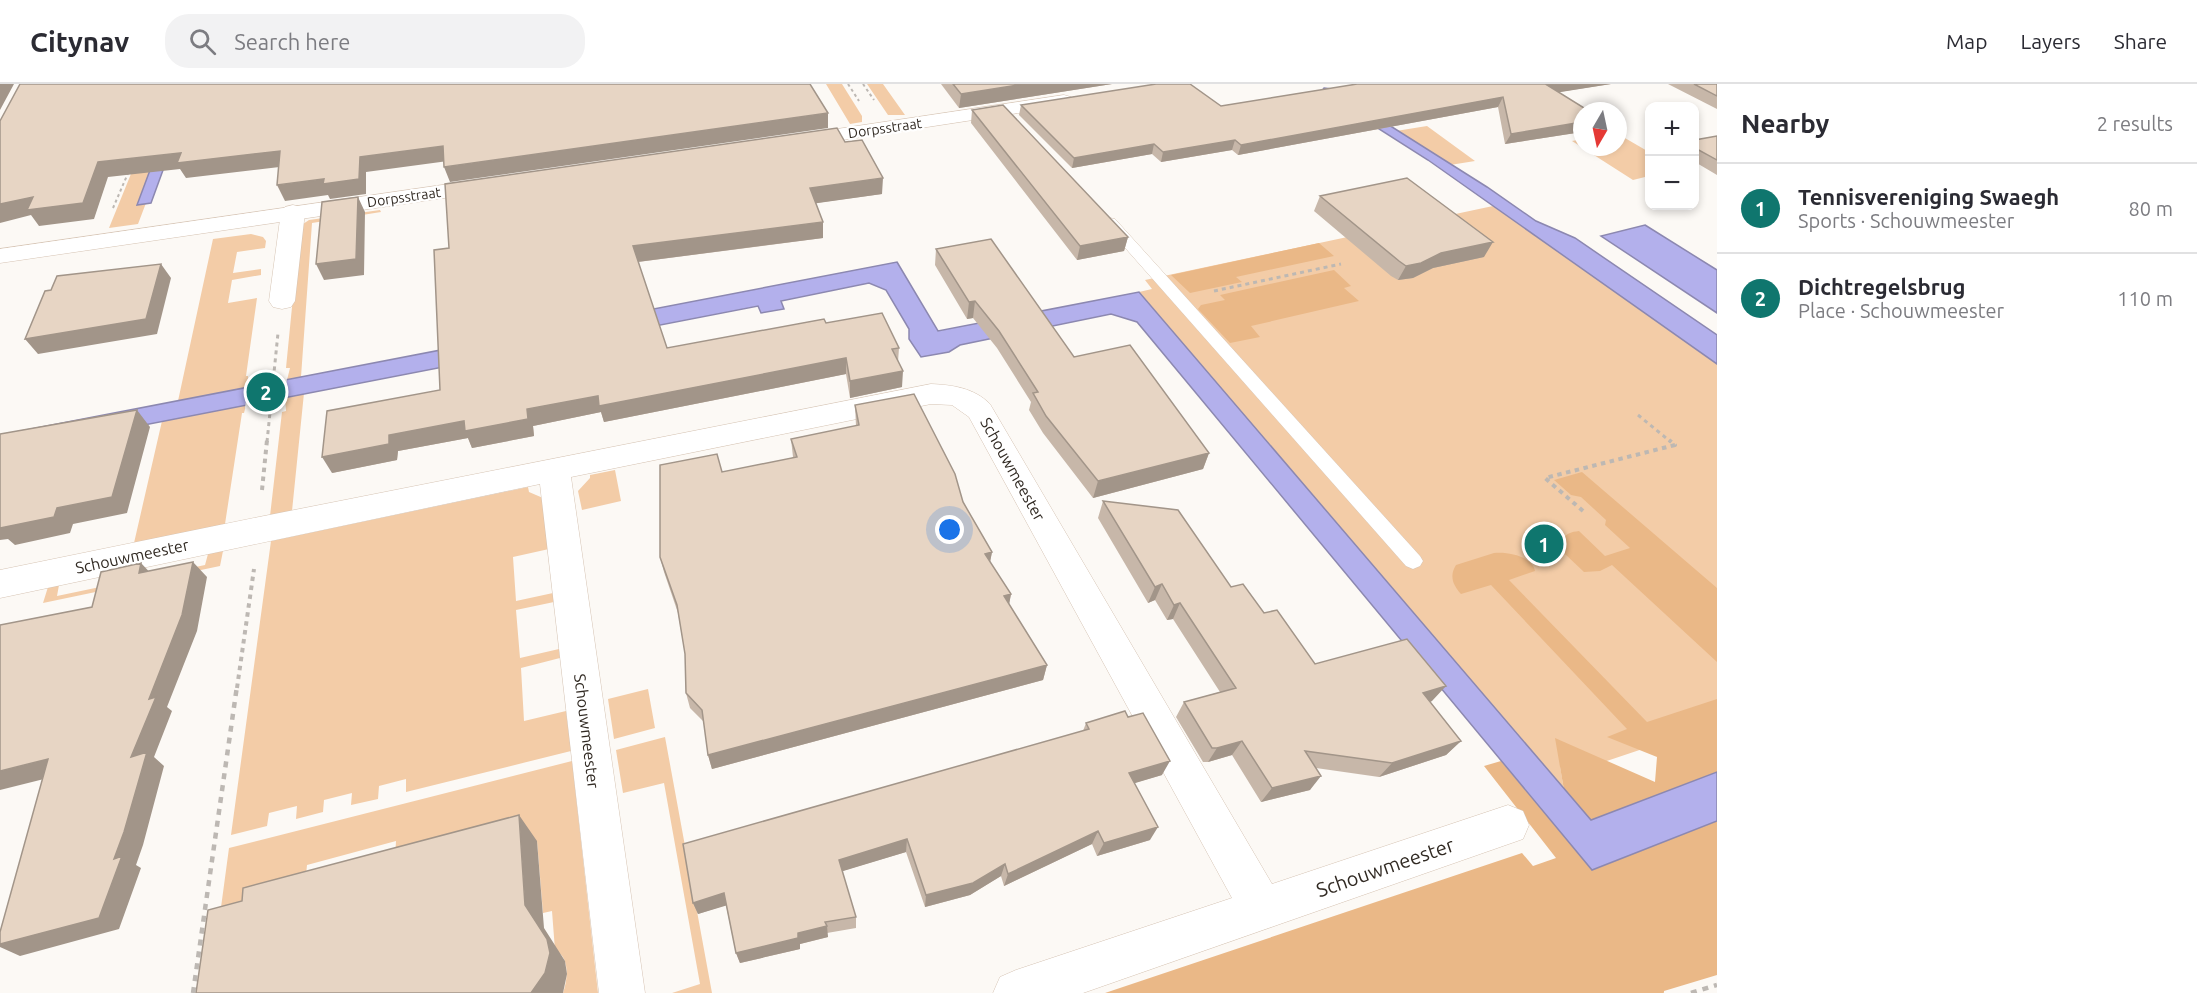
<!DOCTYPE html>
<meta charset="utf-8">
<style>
body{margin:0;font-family:Ubuntu,sans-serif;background:#f2f2f3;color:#2b2b33}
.controls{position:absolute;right:18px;top:18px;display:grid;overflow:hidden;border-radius:12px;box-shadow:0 3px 9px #0003}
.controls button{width:54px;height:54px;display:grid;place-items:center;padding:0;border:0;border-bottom:2px solid #e1e1e2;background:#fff;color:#2b2b33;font:30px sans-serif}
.compass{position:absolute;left:1573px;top:18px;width:54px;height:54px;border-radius:50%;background:#fff;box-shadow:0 3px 9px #0003;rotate:189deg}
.you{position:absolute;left:950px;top:446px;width:21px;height:21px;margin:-15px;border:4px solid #fff;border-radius:50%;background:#1a73e8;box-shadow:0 0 0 9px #1a73e833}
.badge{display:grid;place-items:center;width:39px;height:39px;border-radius:50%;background:#0f766e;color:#fff;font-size:20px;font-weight:700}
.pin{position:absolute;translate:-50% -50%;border:3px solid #fff;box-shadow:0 2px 6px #0006}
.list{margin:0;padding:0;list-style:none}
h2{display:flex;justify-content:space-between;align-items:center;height:78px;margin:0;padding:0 24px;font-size:26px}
h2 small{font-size:20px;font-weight:400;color:#7c7c81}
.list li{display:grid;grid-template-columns:39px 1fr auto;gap:18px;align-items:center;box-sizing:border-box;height:90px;padding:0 24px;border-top:2px solid #e1e1e2}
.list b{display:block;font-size:22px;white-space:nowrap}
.list p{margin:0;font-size:20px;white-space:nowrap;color:#7c7c81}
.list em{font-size:20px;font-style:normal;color:#7c7c81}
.icon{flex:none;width:33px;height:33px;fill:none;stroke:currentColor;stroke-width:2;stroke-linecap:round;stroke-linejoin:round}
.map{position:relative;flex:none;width:1717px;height:909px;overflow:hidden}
header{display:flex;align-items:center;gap:36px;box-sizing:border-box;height:84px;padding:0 30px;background:#fff;border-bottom:2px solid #e1e1e2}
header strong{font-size:28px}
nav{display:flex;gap:33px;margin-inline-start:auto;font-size:21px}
.search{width:420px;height:54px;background:#f2f2f3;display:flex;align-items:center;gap:15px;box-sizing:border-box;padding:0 21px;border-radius:24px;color:#7c7c81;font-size:22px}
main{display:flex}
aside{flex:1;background:#fff}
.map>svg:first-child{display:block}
</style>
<header>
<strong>Citynav</strong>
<div class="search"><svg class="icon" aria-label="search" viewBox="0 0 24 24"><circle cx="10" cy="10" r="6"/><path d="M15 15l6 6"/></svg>Search here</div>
<nav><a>Map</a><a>Layers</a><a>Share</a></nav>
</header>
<main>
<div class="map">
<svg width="1717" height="909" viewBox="0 0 1717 909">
<rect width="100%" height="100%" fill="#fcf9f5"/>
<path fill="#f3cca7" d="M826,0H842L862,32V38L850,40Z
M867,0H883L905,31H888Z
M1427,42L1475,77L1450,81L1396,47Z
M1618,50L1649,68V92L1633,96L1572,57L1582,55V63H1618Z
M159,62L138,121L146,119L138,140L109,144L135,80Z
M1493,122L1717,280V640L1568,690L1560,682L1564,706L1139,208L1152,205L1145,196Z
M380,126L381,128L312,139L301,293L287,296L290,284H286L300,142L309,136Z
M251,150L263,153L266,157L265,164L237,168L233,189L261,185V191L232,196L228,219L257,214L246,292H248V304L178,317L213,155Z
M304,309L292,427L270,432L282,328L286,327L285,313Z
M246,321L244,329H242L225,440L134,459L162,337Z
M615,386L621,417L582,426L578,407L590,394V391Z
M528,403L529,408L543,414L549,465L513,473L516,517L553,509L554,518L516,526L520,574L559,565L560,574L521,584L524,637L566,627L571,667L406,708V695L379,702L378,715L351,721L352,709L324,716L323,728L296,735L297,722L269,729L267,742L231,751L271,457Z
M223,467L220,482L43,519L48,503L59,501L57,512L205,481L208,470Z
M648,605L655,644L614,655L608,615Z
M665,653L712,909H672L700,900L664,699L623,709L616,666Z
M572,677L598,909H563C568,895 570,873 555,866L552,827L543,829L537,757L394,794L396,757L307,781L303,821L210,905L229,764Z"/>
<path fill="#eab887" d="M1319,159L1334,172L1236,193L1242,198L1190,209L1171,191Z
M1334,186L1351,202L1344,204L1359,217L1251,242L1260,253L1230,259L1198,225L1201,221L1225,216L1220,211Z
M1582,388L1717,504V578L1612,481L1600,487L1584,488L1565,470L1562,456C1567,449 1571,448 1579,447L1605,472L1630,464L1605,441L1606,436L1581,413L1571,411L1554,396Z
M1494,469C1508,467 1533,473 1535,487L1509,496L1647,638L1717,615V688L1591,737L1564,706L1555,654L1655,698L1657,673L1607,653L1627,645L1491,501L1461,510C1453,501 1449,492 1456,481Z
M1501,677L1592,786L1717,737V892L1663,909H1105L1522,769L1533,782L1556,774L1484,682Z"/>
<path fill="#b3b0ec" stroke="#8c88b0" stroke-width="1.5" d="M1324,4L1332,5L1487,103L1536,137L1575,154L1717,251V280L1428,76L1321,8Z
M178,45L151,119L137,121L159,62Z
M1645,141L1717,186V229L1601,152Z
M897,178L938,247L1139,208L1591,736L1717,688V737L1592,786L1137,238L1111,230L960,261L949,268L921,273L909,255V245L886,206L869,199L781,217L784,225L761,229L758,222L0,369V351Z"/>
<path fill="#fcf9f5" d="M287,293L285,316L245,324L248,300Z
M1717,891V909H1664V907Z"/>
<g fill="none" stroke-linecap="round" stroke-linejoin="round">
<g stroke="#d6c4b4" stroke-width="1">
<path id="service" d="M1110,134L1115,135L1420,472L1423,477L1420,482L1413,485L1406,482L1105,141L1103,138Z"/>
</g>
<g stroke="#d6c4b4" stroke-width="1">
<path id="minor" d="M293,121L301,123L305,128L295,217L291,223L282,225L273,223L269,217L281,128L285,123Z
M931,300C953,301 974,304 990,320L1272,800L1508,721L1523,727L1529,741L1523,755L1083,909H993L1000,893L1016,886L1232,814L969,333L952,321L931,320L571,393L645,909H599L540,400L0,514V486L259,433Z"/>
</g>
<g stroke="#d6c4b4" stroke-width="1">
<path id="tertiary" d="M1064,11L1071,13L1074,17L1071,21L797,63L790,61L786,57L790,53L797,51Z
M491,94L499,96L502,101L499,106L0,179V165Z"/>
</g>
<path stroke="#bdb8b3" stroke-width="2" stroke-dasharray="3 3" stroke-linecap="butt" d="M848,0L859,17
M863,0L874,16
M113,124L129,87"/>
<path stroke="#bdb8b3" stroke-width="3" stroke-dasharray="4 4" stroke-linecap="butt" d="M1214,207L1341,180
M1638,331L1671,358
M267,358L278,249"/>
<path stroke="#bdb8b3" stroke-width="4" stroke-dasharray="4.5 4.5" stroke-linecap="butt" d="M262,406L267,356
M1583,427L1545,394L1675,361L1669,356
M237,604L254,485"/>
<path stroke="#bdb8b3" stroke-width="4.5" stroke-dasharray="6 6" stroke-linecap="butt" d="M193,909L237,602
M1691,909L1717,901"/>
<use href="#service" fill="#fff" fill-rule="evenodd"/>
<use href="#minor" fill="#fff" fill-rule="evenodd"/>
<use href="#tertiary" fill="#fff" fill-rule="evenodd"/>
</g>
<path fill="#c7b7a9" d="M941,0H1112L959,24Z
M1357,0H1611L1559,8L1582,27V48L1505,60L1498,23L1238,71L1232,66L1161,78L1152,70L1072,84L1019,31L1021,21L1221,22Z
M1668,0H1717V25Z
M972,26L1128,153L1124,167L1077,176L971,39Z
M1717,52V91L1695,78V56Z
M845,58L882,110L816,119L823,138V154L638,178L667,264L826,239L899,264L898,278L902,303L850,314L846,290L604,338L601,328L533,342L534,352L472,364L468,354L398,367L397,376L332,389L440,306L449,164Z
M1320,112L1484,173L1433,184L1413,194L1398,196L1391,192L1314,127Z
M936,165L1074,273L1209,369L1203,385L1093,414L1043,349L1029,326L1031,318L997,264L973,234L967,235L935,181Z
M855,321L963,418L992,468L990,478L1011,510L1009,520L1047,581L1043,596L712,685L708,671L704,638L690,624L686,609L685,570L678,529L664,488L660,473L793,373L791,355L856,342Z
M1103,417L1231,503L1264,529L1315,580L1432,617L1430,618L1461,657L1446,671L1379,693L1316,684L1310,706L1261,718L1232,671L1208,678H1203L1176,633L1184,618L1220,608L1173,535L1167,536L1155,516L1148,519L1098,434Z
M1086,639L1162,691L1134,699L1150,756L1097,772L1092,760L1004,802L1001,792L970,811L925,823L906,768L842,787L856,833V844L827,849L828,853L800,860V865L740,879L736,869L726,821L698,830L693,819L1083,647Z"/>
<path fill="#a29589" d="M0,0H14L0,26Z
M1024,0H1112L959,24L961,10Z
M1556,0H1611L1542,11L1547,1Z
M1503,13L1498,23L1238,71L1241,61Z
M828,29V44L450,98L444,83Z
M1582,38V48L1505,60L1511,50Z
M1235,56L1232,66L1161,78L1163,68Z
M1154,60L1152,70L1072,84L1074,74Z
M443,62L448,77L366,88V110L330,115L328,111L285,117L277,101L324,95L360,73Z
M280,67L288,82L186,94L180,85L108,93L94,135L39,142L31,131L0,139V120L98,78L181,69Z
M883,94L882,110L811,120L810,104Z
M358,113L365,128L364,191L324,196L316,180Z
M823,138V154L637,178L633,162Z
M1128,153L1124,167L1077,176L1080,162Z
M1493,158L1484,173L1433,184L1413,194L1398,196L1406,182L1441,169Z
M161,180L171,194L157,250L38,270L25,255Z
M975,217L973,234L967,235L969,218Z
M846,274V290L604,338L601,328L533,342L534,352L472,364L468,354L398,367L397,376L332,389L322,373L389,351L598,312Z
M903,287L902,303L850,314V297Z
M137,326L150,343L127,429L73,440L70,449L15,461L8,455L0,456V437L57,424Z
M1209,369L1203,385L1093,414L1098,397Z
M992,468L989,483L985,470Z
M193,478L207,493L197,547L167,623L172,627L154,673L164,682L143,761L136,781L141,784L119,845L20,872L0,863V860L114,775L131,673L149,615Z
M141,479L156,495L139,489Z
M1162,500L1155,516L1148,519L1155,503Z
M1011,510L1008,526L1004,512Z
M1180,519L1173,535L1167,536L1174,521Z
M1047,581L1043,596L712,685L708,671Z
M1446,602L1432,617L1410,624L1423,609Z
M1242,657L1232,671L1208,678L1217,664Z
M1461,657L1446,671L1379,693L1392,679Z
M48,675L68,689L0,706V687Z
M1170,677L1162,691L1122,703L1129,689Z
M1321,692L1310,706L1261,718L1272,704Z
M519,731L537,757L544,844L565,877L567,890L563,909H531Z
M1158,743L1150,756L1097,772L1104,759Z
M1098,747L1092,760L1004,802L1008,790Z
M907,755L906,768L840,788L839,776Z
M1005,780L1001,792L970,811L925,823L926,811Z
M724,809L728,821L698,830L693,819Z
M827,842L828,853L800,860V865L740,879L736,869L798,849Z"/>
<path fill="#e7d5c4" stroke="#a29589" stroke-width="1.5" d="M20,0H810L828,29L444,83L443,62L360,73L359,95L323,100L324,95L277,101L280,67L177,79L181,69L98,78L83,119L27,126L33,113L0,120V37Z
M953,0H1024L961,10Z
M1156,0H1190L1221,22L1357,0H1556L1547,1L1589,27H1582V38L1511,50L1503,13L1241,61L1235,56L1163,68L1154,60L1074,74L1021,21Z
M1694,0H1717V12Z
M1003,21L1128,153L1080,162L972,26Z
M837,44L845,58L862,56L883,94L810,104L823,138L633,162L667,264L824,235L826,239L882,229L899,264L892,265L903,287L850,297L846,274L599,322L598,312L527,325L528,335L465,347L464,337L389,351V360L322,373L327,327L440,306L434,166L449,164L445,100Z
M1717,52V76L1695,64V56Z
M1407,94L1493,158L1441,169L1421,179L1406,182L1399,177L1320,112Z
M358,113L356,175L316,180L322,118Z
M991,155L1074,273L1130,261L1209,369L1098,397L1046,332L1033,309L1038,308L999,247L975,217L969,218L936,165Z
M161,180L146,235L25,255L45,207L51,206L57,192Z
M914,310L955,390L963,418L992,468L985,470L1011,510L1004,512L1047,581L708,671L702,626L686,609L685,570L677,521L660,473V381L717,370L722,388L797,373L791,355L859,341L855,321Z
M137,326L112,413L57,424L54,433L0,444V350Z
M1103,417L1178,426L1231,503L1243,500L1264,529L1277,526L1315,580L1407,555L1446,602L1423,609L1461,657L1392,679L1305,667L1321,692L1272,704L1242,657L1217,664H1212L1184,618L1236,604L1180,519L1174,521L1162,500L1155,503Z
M193,478L182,531L149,615L156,613L131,673L147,668L124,748L114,775L122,772L99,834L0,860V848L48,675L0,687V541L92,523L101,488L141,479L139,489Z
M1125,627L1128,633L1143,629L1170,677L1129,689L1158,743L1104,759L1098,747L1008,790L1005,780L973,799L926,811L907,755L839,776L856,833L825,838L827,842L798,849V854L736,869L724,809L693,819L683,760L1089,645L1086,639Z
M519,731L525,821L547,855L550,869L545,889L531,909H196L208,826L242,817L243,804Z"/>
<g text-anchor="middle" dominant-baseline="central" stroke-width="4.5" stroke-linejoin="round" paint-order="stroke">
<g font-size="14" fill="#312a23" stroke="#fff">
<text transform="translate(885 44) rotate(-8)">Dorpsstraat</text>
<text transform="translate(404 113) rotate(-8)">Dorpsstraat</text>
</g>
<g font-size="16" fill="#312a23" stroke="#fff">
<text transform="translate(1013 385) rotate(61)">Schouwmeester</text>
<text transform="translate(132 472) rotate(-12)">Schouwmeester</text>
<text transform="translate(587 647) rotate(83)">Schouwmeester</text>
</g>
<g font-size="20" fill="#312a23" stroke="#fff">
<text transform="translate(1385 783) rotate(-19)">Schouwmeester</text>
</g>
</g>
</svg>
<div class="controls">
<button>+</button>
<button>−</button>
</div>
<svg class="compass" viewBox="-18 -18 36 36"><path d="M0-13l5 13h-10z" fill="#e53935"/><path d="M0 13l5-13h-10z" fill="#7c7c81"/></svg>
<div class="you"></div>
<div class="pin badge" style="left:1544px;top:460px">1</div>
<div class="pin badge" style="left:266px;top:308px">2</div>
</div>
<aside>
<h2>Nearby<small>2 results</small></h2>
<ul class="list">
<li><span class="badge">1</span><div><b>Tennisvereniging Swaegh</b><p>Sports · Schouwmeester</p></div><em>80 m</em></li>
<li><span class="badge">2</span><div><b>Dichtregelsbrug</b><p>Place · Schouwmeester</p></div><em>110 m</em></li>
</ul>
</aside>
</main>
